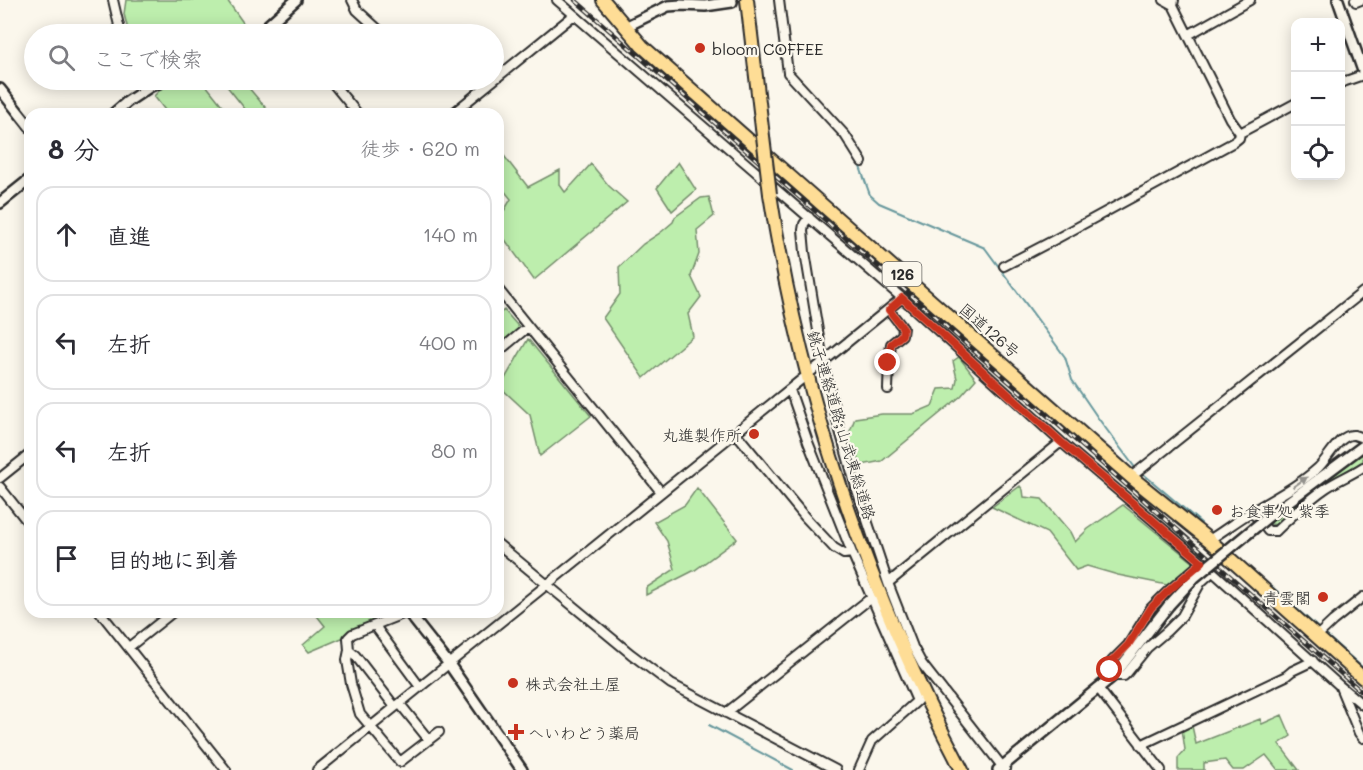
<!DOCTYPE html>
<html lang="ja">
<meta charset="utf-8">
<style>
body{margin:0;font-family:Mali,"Klee One",sans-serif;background:#f7f7f7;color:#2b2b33}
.controls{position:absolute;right:18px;top:18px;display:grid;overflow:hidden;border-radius:12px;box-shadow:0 3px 15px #0003}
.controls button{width:54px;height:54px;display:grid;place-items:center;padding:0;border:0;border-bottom:2px solid #e1e1e2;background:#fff;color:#2b2b33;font:30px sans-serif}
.stop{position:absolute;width:18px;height:18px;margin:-14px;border:4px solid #c8321e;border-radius:50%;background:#fff}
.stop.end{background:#c8321e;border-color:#fff;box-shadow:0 2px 6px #0008}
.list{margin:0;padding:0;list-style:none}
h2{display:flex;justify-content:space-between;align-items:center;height:78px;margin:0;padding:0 24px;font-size:26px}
h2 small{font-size:20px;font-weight:400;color:#7c7c81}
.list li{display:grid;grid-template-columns:39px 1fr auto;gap:18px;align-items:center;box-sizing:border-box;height:96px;margin:0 12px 12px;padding:0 12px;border:2px solid #e1e1e2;border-radius:18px}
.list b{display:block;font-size:22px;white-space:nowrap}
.list em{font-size:20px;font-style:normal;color:#7c7c81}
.icon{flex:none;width:33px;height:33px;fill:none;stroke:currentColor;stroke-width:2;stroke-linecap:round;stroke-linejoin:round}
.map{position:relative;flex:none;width:1363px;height:770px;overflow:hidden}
.search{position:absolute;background:#fff;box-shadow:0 3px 15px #0003;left:24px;top:24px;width:480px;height:66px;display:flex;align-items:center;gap:15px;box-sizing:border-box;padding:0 21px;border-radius:33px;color:#7c7c81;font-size:22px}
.panel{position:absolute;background:#fff;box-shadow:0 3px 15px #0003;left:24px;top:108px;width:480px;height:510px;border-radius:18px}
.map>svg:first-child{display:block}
</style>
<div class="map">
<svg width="1363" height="770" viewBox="0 0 1363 770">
<rect width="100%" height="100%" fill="#fbf7ec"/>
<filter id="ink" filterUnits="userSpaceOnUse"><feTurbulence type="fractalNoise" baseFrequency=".0167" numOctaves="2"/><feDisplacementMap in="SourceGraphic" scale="12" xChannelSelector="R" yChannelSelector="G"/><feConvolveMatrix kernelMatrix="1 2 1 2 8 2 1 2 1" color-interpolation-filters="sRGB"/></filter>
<g filter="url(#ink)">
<path fill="#bdeead" stroke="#748c6c" stroke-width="1.5" d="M126,0H227L244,24L242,33L239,34H129L124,14Z
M180,80H202L229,114H168L154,96L162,88Z
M222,80H242L271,114H249Z
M498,148L528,187L560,170V185L565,192L573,184L591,164L609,186L627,202L534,280L498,230V221L511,199L498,183Z
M678,162L696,190L672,211L657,188Z
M709,197L714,216L697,230L699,254L691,276L701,297L688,314L693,336L644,378L603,318L620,294L619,267L643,244L660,233L673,222L675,217L701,198Z
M504,310L523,332L498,352V315Z
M528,339L591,416L540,456L530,415L500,387Z
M959,357L976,379L961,396L882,461L862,465L847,439L855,418L882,414H913L932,406L939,389L955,388L957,379L953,361Z
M1363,452V464L1278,525L1271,524L1270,523Z
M1020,486L1023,490L1024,497L1042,499L1070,532L1075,542L1088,529L1123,505L1195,564L1167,585L1118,575L1087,566L1076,570L1047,533L992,507Z
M697,488L737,539L695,570L646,595V588L675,569L667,541L654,522L685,505Z
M314,612H403L309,652L303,645L325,626Z
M1282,715L1291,736L1279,744L1299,770H1278L1266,755L1244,770H1233L1225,760L1204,763V770H1178V758L1185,750L1182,729L1192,726L1196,744L1260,719L1262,724Z"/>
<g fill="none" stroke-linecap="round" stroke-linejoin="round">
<path stroke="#67989d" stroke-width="2" d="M788,79L843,139
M859,164L870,195L879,203L985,248L1065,357L1072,380L1098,418L1136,469
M1141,472L1201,523
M1271,586L1363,668
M709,725L793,770"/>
<g stroke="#2b2b2b" stroke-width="12">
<path id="minor" d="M113,0L121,34
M352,0L357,10L380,31
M557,0L902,298L1061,442L1202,562L1340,686L1363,705
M779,0L788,73L845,135L862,162
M1164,0L1173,5L1174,0
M1355,0L1356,2L1361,0
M1173,5L1230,119L1240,133
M1188,35L1250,0
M330,80L358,114
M1340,83L1363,75
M452,114L574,15
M809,217L804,224L803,230L805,252L823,361L838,424L856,487L888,583L913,647L922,664L1005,770
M1004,266L1054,240L1234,142L1239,138L1240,133L1296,103
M498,289L661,492
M498,352L528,327
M812,371L902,298
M888,389L889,363L891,344L902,335L903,328L889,310
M790,390L808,442L852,553
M735,432L805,517L834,548L844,554L852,553L917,701L872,741L859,770
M1131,477L1363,292
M0,478L30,454
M0,487L30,525
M1250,512L1258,518L1268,531H1276C1292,516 1308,500 1326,488C1338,480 1351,475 1363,467
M1209,540C1222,532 1235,522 1248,514C1272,499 1297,487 1318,468C1328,459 1340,433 1354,435C1357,436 1360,437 1363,438
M498,544L631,654L671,684L836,770
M1202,562L1167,592L1151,608L1128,645L1112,661L1110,670L1113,676H1124L1127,673L1147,648L1167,631L1182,616L1201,582L1212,572
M888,583L1061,442
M100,612L226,770
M408,612L352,634L348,638L349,650L347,660L351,684L360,714L400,762L439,732
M376,625L378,630L420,687
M1316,637L1333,621L1363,597
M129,647L173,612
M349,650L355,655L395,707
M1340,687L1359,733L1363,738
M1098,688L1161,770
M400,704L429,740
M726,713L872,597
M1141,745L1286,676L1292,671L1313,661
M317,770L802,379"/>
</g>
<g stroke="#2b2b2b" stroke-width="14">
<path id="tertiary" d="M1338,0L1363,71
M625,27L668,6L681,5L705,6L732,2
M258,34L296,0
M0,89L30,127
M113,114L127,102L151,86L165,80
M0,203L30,179
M1269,516L1363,446
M408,612L449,664L522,770
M998,770L1113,676L1120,668L1169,605"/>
</g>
<g stroke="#2b2b2b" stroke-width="16">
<path id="trunk" d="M603,0L642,46L1131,477L1209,540L1363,678
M747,0L762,128
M770,194C801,396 867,590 962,770"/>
</g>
<use href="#minor" stroke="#fbf7ec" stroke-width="8"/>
<use href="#tertiary" stroke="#fbf7ec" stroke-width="9"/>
<use href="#trunk" stroke="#fedd96" stroke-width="12"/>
<g stroke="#2b2b2b" stroke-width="4.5">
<path id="rail" d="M575,0L1363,693"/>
</g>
<use href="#rail" stroke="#fbf7ec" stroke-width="2" stroke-dasharray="7" stroke-linecap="butt"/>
<g stroke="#2b2b2b" stroke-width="14" stroke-linecap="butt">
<path id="tertiary-bridge" d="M1169,605L1195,577L1269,516"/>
</g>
<g stroke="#2b2b2b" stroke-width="16" stroke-linecap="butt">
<path id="trunk-bridge" d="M762,128L770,194"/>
</g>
<use href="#tertiary-bridge" stroke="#fbf7ec" stroke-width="9"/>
<use href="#trunk-bridge" stroke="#fedd96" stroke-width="12"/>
</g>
<defs><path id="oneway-solid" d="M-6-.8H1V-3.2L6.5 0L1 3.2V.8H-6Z" transform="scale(1.5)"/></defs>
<use fill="#93918c" href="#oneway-solid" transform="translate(1300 482) rotate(-35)"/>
</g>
<g fill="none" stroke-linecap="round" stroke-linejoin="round" filter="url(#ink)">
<path stroke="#c8321e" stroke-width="8" d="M888,363L891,344L902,335L903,328L889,310L902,298L1061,442L1202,562L1167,592L1151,608L1128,645L1112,661L1110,670"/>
</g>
<g fill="#c8321e" stroke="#fbf7ec" stroke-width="2">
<circle cx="700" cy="48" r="6"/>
<circle cx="754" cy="434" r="6"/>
<circle cx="1217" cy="510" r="6"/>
<circle cx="1323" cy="597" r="6"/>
<circle cx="513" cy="683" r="6"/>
<path d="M513 723h6v6h6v6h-6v6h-6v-6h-6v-6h6z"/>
</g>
<g text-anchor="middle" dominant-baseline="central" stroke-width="4.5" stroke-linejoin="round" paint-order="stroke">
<rect fill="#fbf7ec" stroke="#696865" stroke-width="1.5" x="882.5" y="262" width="39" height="24" rx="4.5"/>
<g font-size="15" font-weight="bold" fill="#2b2b2b">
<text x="902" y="274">126</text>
</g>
<g font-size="16" fill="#2b2b2b" stroke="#fbf7ec" text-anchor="start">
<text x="712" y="48">bloom COFFEE</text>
<text x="742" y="434" text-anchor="end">丸進製作所</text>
<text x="1229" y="510">お食事処 紫季</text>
<text x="1311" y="597" text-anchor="end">青雲閣</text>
<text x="525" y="683">株式会社土屋</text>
<text x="528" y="732">へいわどう薬局</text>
</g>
<g font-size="16" fill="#2b2b2b" stroke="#fbf7ec">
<text transform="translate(990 330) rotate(41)">国道126号</text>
<text transform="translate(842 425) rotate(73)">銚子連絡道路;山武東総道路</text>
</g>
</g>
</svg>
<div class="controls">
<button>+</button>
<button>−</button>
<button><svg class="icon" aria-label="locate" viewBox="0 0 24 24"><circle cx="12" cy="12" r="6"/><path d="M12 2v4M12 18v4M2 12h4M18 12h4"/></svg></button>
</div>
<div class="stop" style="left:1110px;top:670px"></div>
<div class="stop end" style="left:888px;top:363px"></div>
<div class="search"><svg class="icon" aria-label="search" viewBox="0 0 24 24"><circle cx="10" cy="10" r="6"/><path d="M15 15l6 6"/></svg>ここで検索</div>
<section class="panel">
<h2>8 分<small>徒歩 · 620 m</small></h2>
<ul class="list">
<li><svg class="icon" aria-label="ahead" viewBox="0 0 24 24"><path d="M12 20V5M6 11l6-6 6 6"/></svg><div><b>直進</b></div><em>140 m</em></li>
<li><svg class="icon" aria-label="left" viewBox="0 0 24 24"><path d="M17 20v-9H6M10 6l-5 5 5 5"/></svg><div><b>左折</b></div><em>400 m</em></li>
<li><svg class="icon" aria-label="left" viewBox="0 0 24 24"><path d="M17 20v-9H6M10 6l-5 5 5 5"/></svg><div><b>左折</b></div><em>80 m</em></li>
<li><svg class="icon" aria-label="arrive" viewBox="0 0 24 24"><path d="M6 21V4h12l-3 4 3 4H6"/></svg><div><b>目的地に到着</b></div></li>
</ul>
</section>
</div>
